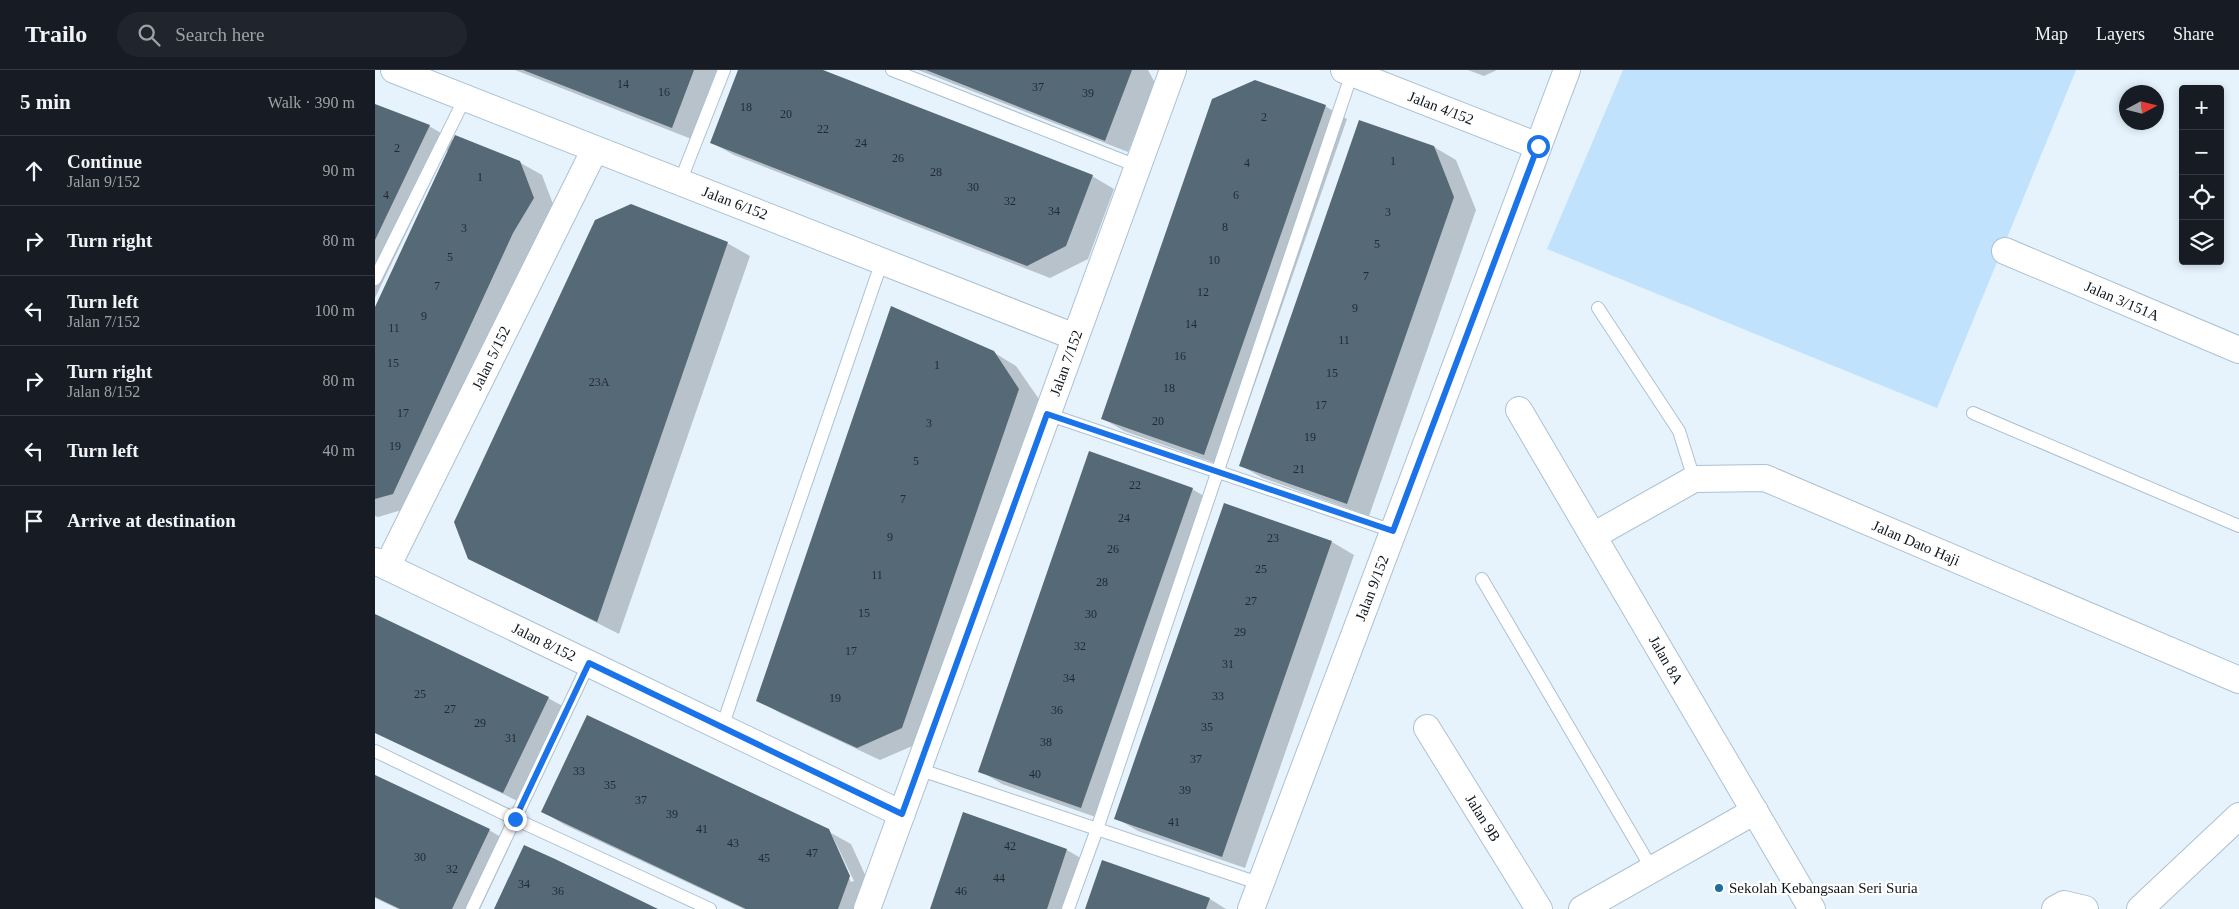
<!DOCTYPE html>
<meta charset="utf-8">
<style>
body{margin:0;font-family:"Times New Roman",serif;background:#20242c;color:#f1f3f6}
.controls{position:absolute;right:15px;top:15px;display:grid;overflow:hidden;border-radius:5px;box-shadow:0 2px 8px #0003}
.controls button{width:45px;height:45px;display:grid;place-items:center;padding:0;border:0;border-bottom:1px solid #363941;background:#171b24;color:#f1f3f6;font:25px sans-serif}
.compass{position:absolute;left:1744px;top:15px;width:45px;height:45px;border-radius:50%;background:#171b24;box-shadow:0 2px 8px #0003;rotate:83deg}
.stop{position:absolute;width:15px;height:15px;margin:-11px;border:4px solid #1a73e8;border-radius:50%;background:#fff}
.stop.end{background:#1a73e8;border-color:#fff;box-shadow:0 1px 5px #0008}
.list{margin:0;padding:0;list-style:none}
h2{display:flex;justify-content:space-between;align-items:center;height:65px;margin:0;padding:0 20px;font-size:21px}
h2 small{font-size:16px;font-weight:400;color:#9ea1a6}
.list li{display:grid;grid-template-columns:32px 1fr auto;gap:15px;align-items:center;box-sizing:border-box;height:70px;padding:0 20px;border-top:1px solid #363941}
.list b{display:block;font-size:19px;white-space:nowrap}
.list p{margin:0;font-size:16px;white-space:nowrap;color:#9ea1a6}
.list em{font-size:16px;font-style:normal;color:#9ea1a6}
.icon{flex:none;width:28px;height:28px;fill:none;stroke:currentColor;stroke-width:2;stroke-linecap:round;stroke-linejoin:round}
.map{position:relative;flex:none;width:1864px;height:839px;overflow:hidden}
header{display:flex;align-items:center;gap:30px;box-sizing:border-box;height:70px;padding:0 25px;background:#171b24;border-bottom:1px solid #363941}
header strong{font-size:24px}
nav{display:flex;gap:28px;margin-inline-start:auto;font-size:18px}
.search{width:350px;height:45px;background:#20242c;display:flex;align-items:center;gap:12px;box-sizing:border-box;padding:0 18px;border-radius:28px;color:#9ea1a6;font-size:19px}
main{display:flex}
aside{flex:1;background:#171b24}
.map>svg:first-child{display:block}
</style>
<header>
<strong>Trailo</strong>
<div class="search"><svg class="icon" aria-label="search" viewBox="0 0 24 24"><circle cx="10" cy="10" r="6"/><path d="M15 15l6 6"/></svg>Search here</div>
<nav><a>Map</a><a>Layers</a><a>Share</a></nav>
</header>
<main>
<aside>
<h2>5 min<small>Walk · 390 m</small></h2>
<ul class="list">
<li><svg class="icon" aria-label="ahead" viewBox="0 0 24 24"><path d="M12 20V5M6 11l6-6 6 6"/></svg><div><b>Continue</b><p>Jalan 9/152</p></div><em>90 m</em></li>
<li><svg class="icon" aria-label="right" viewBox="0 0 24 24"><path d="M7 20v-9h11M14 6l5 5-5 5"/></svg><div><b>Turn right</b></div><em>80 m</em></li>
<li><svg class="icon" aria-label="left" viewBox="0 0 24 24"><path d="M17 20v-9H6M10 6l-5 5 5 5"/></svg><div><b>Turn left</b><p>Jalan 7/152</p></div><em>100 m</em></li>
<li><svg class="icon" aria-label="right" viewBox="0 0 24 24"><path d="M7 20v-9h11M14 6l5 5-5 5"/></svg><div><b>Turn right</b><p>Jalan 8/152</p></div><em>80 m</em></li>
<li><svg class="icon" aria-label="left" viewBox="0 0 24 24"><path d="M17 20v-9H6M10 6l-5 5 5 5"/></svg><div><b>Turn left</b></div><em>40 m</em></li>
<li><svg class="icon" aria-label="arrive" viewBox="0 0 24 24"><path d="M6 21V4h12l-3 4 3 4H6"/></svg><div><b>Arrive at destination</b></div></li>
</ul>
</aside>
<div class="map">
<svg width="1864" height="839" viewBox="0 0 1864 839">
<rect width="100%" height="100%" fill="#e6f3fd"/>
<path fill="#c0e2fd" d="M1248,0H1701L1562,338L1172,179Z"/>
<path fill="#0003" d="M140,0H346L319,70Z
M365,0H445L717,106L739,119L713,189L675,208L359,85L337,73Z
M543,0H773L780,13L753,82Z
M1093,0H1122L1109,6Z
M0,35L54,56L78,70L144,92L167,105L181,142L40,436L3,447L0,446V240L73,81L71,80L0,228Z
M950,36L972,49L851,397L749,361L727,348Z
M1059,77L1081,90L1101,140L994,446L888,408L866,396Z
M352,173L375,186L244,564L94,488Z
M618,282L641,296L666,332L549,671L505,690L405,643L383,630Z
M817,419L839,432L729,750L627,714L605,701Z
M957,472L979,485L870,798L763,761L741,748Z
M0,545L173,628L195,640L151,735L0,663Z
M0,706L114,760L136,773L105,839H23L0,828Z
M168,742L453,761L476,812L479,811L456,763L476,774L497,820L490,839H369L190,755Z
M692,780L714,793L698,839H556Z
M835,829L851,839H712Z"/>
<path fill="#566977" d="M148,0H319L297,58Z
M363,0H448L718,105L691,176L652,196L335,73Z
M551,0H757L730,71Z
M880,10L951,35L829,385L726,349L837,29Z
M0,34L55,55L0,170Z
M984,50L1059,76L1079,127L972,434L864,396Z
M80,65L145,91L159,128L138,163L18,424L0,429V237Z
M256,134L353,172L222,552L93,489L79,452L220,150Z
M516,236L619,281L644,319L527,658L482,678L381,631Z
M714,381L818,418L706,738L603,702Z
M849,433L957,471L847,787L739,749Z
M0,544L174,627L128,723L0,663Z
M212,645L454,759L475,806L463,839H371L166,742Z
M0,705L115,759L77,839H25L0,827Z
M588,742L692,779L672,839H555Z
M149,775L180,789L283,839H119Z
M727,790L835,828L831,839H710Z"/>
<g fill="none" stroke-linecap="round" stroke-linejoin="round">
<g stroke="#acc1d1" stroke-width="14">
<path id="service" d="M517,0L762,96
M305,112L349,0
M0,209L90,28
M1223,238L1304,361L1319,409
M1598,343L1864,456
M672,344L1018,461
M1107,509L1277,799
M347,657L507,191
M0,681L140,749L335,839
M543,699L886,814
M97,839L214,593
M693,839L722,759L977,3"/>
</g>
<g stroke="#acc1d1" stroke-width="28">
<path id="minor" d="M19,0L700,267
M969,0L1163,76
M1630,181L1864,280
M1144,340L1437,839
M1218,466L1319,409L1390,408L1864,610
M0,491L527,744
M12,497L220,79
M1052,658L1164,839
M492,839L798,0
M876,839L1192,0
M1207,839L1380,741
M1680,839L1689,834L1710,839
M1765,839L1864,746"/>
</g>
<use href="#service" stroke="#fff" stroke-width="12"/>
<use href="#minor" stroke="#fff" stroke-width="26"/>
</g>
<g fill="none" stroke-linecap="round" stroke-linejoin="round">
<path stroke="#1a73e8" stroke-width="6" d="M140,749L214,593L527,744L672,344L1018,461L1163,76"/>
</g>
<circle fill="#1e6d9f" stroke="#fff" stroke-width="2" cx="1344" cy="818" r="5"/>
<g text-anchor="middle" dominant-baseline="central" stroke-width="4.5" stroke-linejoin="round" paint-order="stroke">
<g font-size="12" fill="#1f2a31">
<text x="248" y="14">14</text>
<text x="663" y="17">37</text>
<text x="289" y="22">16</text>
<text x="713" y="23">39</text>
<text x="371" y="37">18</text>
<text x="411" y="44">20</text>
<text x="889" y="47">2</text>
<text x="448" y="59">22</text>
<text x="486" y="73">24</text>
<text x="22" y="78">2</text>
<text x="523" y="88">26</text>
<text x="1018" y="91">1</text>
<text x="872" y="93">4</text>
<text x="561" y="102">28</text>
<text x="105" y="107">1</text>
<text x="598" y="117">30</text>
<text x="11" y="125">4</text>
<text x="861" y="125">6</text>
<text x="635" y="131">32</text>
<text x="679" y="141">34</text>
<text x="1013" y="142">3</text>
<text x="850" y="157">8</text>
<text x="89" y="158">3</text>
<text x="1002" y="174">5</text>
<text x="75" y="187">5</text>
<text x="839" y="190">10</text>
<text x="991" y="206">7</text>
<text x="62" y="216">7</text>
<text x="828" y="222">12</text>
<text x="980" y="238">9</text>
<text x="49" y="246">9</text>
<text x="816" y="254">14</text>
<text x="19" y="258">11</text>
<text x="969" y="270">11</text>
<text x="805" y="286">16</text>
<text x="18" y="293">15</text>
<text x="562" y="295">1</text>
<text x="957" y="303">15</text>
<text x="224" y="312">23A</text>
<text x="794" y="318">18</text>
<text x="946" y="335">17</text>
<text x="28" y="343">17</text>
<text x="783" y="351">20</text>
<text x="554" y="353">3</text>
<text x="935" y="367">19</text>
<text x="20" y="376">19</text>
<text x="541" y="391">5</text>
<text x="924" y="399">21</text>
<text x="760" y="415">22</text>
<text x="528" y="429">7</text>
<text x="749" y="448">24</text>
<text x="515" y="467">9</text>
<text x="898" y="468">23</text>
<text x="738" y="479">26</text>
<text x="886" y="499">25</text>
<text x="502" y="505">11</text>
<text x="727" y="512">28</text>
<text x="876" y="531">27</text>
<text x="489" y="543">15</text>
<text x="716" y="544">30</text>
<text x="865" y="562">29</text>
<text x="705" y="576">32</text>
<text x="476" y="581">17</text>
<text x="853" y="594">31</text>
<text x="694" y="608">34</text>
<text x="45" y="624">25</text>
<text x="843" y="626">33</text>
<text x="460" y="628">19</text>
<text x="75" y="639">27</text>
<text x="682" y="640">36</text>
<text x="105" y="653">29</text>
<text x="832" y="657">35</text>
<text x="136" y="668">31</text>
<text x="671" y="672">38</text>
<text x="821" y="689">37</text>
<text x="204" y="701">33</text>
<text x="660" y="704">40</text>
<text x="235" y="715">35</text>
<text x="810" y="720">39</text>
<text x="266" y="730">37</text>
<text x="297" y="744">39</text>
<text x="799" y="752">41</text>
<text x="327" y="759">41</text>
<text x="358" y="773">43</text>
<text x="635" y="776">42</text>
<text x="437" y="783">47</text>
<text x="45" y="787">30</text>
<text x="389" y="788">45</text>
<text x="77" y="799">32</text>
<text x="624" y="808">44</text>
<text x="149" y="814">34</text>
<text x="183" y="821">36</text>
<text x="586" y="821">46</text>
</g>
<g font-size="15" fill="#0d151a" stroke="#fff">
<text transform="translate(1066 38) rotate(21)">Jalan 4/152</text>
<text transform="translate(360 133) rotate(21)">Jalan 6/152</text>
<text transform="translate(1747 231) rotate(23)">Jalan 3/151A</text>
<text transform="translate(116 288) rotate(-64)">Jalan 5/152</text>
<text transform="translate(691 293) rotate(-70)">Jalan 7/152</text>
<text transform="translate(1541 473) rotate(23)">Jalan Dato Haji</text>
<text transform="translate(997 518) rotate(-69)">Jalan 9/152</text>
<text transform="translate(169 572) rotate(26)">Jalan 8/152</text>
<text transform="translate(1291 590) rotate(60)">Jalan 8A</text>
<text transform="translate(1108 748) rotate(58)">Jalan 9B</text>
</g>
<g font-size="15" fill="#0d151a" stroke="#fff" text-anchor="start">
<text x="1354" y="818">Sekolah Kebangsaan Seri Suria</text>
</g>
</g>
</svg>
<div class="controls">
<button>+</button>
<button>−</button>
<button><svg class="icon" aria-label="locate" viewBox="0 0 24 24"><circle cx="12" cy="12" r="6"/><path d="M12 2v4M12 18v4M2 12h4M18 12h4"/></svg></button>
<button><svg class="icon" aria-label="layers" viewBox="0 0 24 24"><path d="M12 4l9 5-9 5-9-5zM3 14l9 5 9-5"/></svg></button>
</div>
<svg class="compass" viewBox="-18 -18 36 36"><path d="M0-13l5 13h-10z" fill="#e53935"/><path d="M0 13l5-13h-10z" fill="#9ea1a6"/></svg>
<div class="stop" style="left:1163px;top:76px"></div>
<div class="stop end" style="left:140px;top:749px"></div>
</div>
</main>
